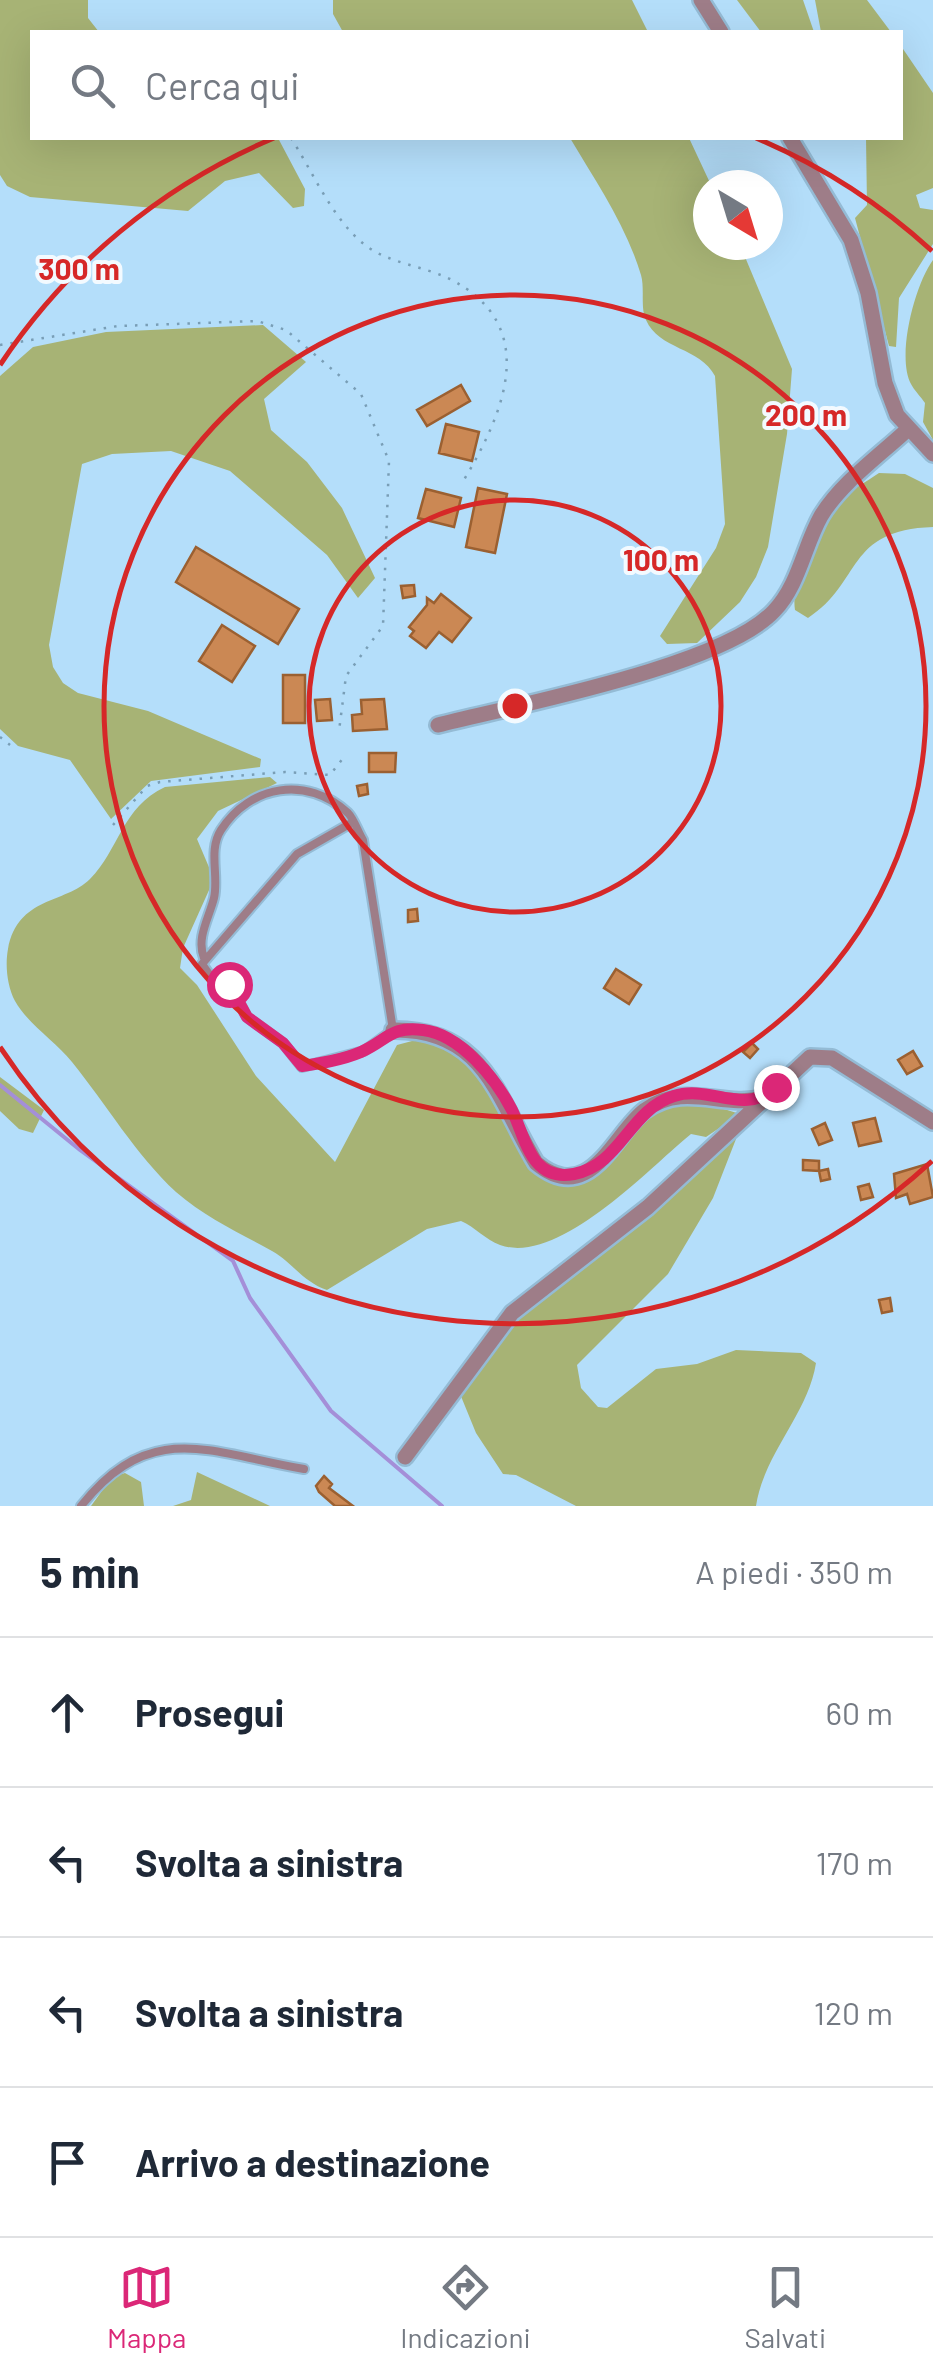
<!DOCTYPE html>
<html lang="it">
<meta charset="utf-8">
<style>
body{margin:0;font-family:Barlow,sans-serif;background:#f6f6f7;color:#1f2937}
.compass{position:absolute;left:693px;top:170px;width:90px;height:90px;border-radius:50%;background:#fff;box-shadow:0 10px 40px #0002;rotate:142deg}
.stop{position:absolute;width:30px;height:30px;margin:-22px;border:8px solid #db2777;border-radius:50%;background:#fff}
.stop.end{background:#db2777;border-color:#fff;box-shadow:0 2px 10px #0008}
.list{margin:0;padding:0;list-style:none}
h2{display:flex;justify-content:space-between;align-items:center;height:130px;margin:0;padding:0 40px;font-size:42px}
h2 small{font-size:32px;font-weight:400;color:#747a83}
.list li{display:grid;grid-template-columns:65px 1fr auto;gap:30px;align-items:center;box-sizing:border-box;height:150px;padding:0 40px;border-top:2px solid #e0e1e3}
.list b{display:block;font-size:38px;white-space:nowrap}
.list em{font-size:32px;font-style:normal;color:#747a83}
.icon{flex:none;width:55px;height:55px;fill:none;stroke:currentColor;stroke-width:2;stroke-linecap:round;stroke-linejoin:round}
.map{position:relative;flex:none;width:933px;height:1506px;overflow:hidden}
.search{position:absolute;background:#fff;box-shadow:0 10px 40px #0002;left:30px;right:30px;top:30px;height:110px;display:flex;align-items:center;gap:25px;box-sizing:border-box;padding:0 35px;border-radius:0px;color:#747a83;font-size:38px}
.sheet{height:730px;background:#fff}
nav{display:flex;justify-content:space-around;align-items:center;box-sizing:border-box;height:140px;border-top:2px solid #e0e1e3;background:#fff;font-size:28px;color:#747a83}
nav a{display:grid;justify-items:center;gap:5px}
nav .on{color:#db2777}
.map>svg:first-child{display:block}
</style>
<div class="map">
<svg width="933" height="1506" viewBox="0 0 933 1506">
<rect width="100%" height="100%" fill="#b4defa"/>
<path fill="#a7b375" d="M0,0H88V18L99,32H32V138H278L305,189L304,206L293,208L259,173L225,181L188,211L30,197L7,186L0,175Z
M333,0H632L648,32H343L333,14Z
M737,0H803L814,32H761Z
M815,0H867L891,32H821Z
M901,46L933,93V188L916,195L920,208L933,210V244L899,298L896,347L889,346L855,218L867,205L866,138H900Z
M570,138H689L711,185L708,245H740L792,369L787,434L768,547L756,577L740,602L697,643L667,644L660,636L716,548L725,524L715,376C700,347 659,350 646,320C640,307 645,289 641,275C626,225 596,182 570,138Z
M933,260V440L923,422L925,403C921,397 914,390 911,384C896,356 915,284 933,260Z
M263,325L306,362L264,399L271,430L307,462L342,508L375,578L358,598L327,555L230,471L171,451L112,454L82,464L49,645L53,667L63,683L78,693L148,711L261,759L260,767L151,781L111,819L70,760L18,746L0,729V376L33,347L106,332Z
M879,473L905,474L933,488V527C845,530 863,582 808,618L795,610C790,580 818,523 839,501C850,490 866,482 879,473Z
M270,777L277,783L218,811L197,839L214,879L183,948L180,968L197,985L256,1076L335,1162L397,1045L427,1037C459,1051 485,1082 502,1112C515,1134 518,1164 542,1178C607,1215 624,1108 679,1103C700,1101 721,1108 740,1114L706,1137L691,1134C650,1167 559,1266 500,1245C486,1240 475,1227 461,1221L427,1229L327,1290C303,1282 293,1263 272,1251C238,1232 206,1218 176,1192C136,1155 106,1104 72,1062C55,1041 28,1024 15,1001C7,986 5,965 8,949C18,896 65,904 90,879C119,850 122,807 165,787Z
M0,1077L44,1110L33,1133L19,1129L0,1111Z
M730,1133L736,1139L713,1198L668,1274L577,1365L581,1388L598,1407L607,1408L656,1369L697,1364L736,1350L801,1353L816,1363C808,1414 764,1453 756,1506H576L516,1475L503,1474L476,1433L458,1389L501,1332Z
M197,1472L270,1506H173L191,1500Z
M125,1473L141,1482L144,1506H91L112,1477Z"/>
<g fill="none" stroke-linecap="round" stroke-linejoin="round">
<path stroke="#a48fd8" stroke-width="4" d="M0,1085L80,1150L233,1261L250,1298L331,1411L442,1506"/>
</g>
<path fill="#cb8854" stroke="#9b6031" stroke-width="2.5" d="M461,385L470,401L427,426L417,410Z
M446,424L479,432L472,461L439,453Z
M478,488L507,494L495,553L466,547Z
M426,489L461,498L454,527L418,518Z
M196,547L299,609L278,644L176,582Z
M414,585L415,596L403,598L401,586Z
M441,594L471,618L452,642L439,632L426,648L410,636L414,631L409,627L427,605V598L434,603Z
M222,625L255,646L232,682L199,661Z
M283,675H305V723H283Z
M330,699L332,720L317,721L315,700Z
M384,699L387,729L353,731L352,715L362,714L361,700Z
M369,753H396L395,772H369Z
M367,784L368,794L359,796L357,786Z
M417,909L418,921L408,922V910Z
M616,969L641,985L629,1004L604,988Z
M752,1043L758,1049L750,1058L743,1052Z
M913,1051L922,1066L907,1074L898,1060Z
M875,1118L881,1141L859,1146L853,1123Z
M825,1123L832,1140L819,1145L812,1129Z
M803,1160L819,1161V1171L803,1170Z
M927,1164L933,1197L910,1204L907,1194L896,1198L894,1174Z
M828,1169L830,1179L821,1181L819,1171Z
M869,1184L873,1197L861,1200L858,1187Z
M890,1298L892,1311L882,1313L879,1300Z
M324,1476L332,1484L329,1488L353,1506H335L319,1492L316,1486Z"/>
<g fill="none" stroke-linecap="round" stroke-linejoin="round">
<g stroke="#94bbd5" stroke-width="12">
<path id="lane" d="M204,958C196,938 209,918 214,898C219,876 208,850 221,830C250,785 307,775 348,813C354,819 358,832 363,840L393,1030L364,1051L302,1067L283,1043L247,1017L229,983L209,974L202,964L297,854L353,822
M81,1506C151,1418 210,1453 304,1469"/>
</g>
<g stroke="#94bbd5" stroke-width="20">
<path id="street" d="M701,0L721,32
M790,138L851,240L868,293L885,383L897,415L933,454
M438,725C517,705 723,666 774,611C799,585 804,546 821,516C841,483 879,456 907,430
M393,1030C485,1029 497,1098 536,1163C590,1208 614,1133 645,1110C686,1081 721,1109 764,1098
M405,1457L512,1313L648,1207L810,1057L832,1058L933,1122"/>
</g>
<path stroke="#799eb6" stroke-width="2.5" stroke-dasharray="2.5 8" stroke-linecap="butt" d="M291,138C313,172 332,219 365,245C388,263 423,266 450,279C542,326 504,414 462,483
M0,345L118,326L257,321L286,330L361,394L389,461L383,626L346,676L339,731
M0,737L10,745
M113,825L147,786L160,782L285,772L330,775L344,757"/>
<use href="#lane" stroke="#9e7d88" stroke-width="8"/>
<use href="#street" stroke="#9e7d88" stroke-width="15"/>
</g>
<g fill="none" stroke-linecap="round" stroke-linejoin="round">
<path stroke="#db2777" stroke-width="12" d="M229,984L247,1017L283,1043L302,1066C322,1063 342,1060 361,1052C388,1040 390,1026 423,1030C460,1034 496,1079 512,1110C526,1139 531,1182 574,1174C621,1165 629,1110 674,1096C710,1084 744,1117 776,1087"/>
</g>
<g fill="none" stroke="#d62828" stroke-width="5">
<circle cx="515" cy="706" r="206"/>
<circle cx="515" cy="706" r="411"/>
<path d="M932 1161A617 617 0 0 1 0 1047M0 365A617 617 0 0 1 274 138M756 138A617 617 0 0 1 932 251"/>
</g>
<circle cx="515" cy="706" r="15" fill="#d62828" stroke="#f3faff" stroke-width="5"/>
<g font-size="30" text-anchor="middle" font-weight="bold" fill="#d62828" stroke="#f3faff" stroke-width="8" stroke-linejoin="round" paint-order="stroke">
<text x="79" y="280">300 m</text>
<text x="806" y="426">200 m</text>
<text x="661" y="571">100 m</text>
</g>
</svg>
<svg class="compass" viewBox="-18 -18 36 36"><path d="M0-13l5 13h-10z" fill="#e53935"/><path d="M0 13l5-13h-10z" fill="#747a83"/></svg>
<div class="stop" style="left:229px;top:984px"></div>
<div class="stop end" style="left:776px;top:1087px"></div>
<div class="search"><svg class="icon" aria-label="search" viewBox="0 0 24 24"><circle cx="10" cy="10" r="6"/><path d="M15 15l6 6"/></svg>Cerca qui</div>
</div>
<section class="sheet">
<h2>5 min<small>A piedi · 350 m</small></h2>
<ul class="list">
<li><svg class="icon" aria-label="ahead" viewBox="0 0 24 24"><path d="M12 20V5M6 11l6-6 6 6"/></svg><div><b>Prosegui</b></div><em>60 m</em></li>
<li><svg class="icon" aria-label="left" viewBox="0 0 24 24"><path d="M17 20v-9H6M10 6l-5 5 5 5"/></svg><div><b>Svolta a sinistra</b></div><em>170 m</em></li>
<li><svg class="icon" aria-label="left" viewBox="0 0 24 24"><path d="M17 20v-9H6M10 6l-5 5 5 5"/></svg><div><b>Svolta a sinistra</b></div><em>120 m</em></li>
<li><svg class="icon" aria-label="arrive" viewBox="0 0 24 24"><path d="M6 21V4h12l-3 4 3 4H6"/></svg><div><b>Arrivo a destinazione</b></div></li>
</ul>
</section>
<nav>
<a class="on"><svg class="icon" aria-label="map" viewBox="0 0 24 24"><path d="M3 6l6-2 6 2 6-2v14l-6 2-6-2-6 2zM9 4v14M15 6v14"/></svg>Mappa</a>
<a><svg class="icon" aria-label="directions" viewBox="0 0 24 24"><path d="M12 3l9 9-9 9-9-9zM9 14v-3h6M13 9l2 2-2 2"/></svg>Indicazioni</a>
<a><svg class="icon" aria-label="saved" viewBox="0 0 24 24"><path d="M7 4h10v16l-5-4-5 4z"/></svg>Salvati</a>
</nav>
